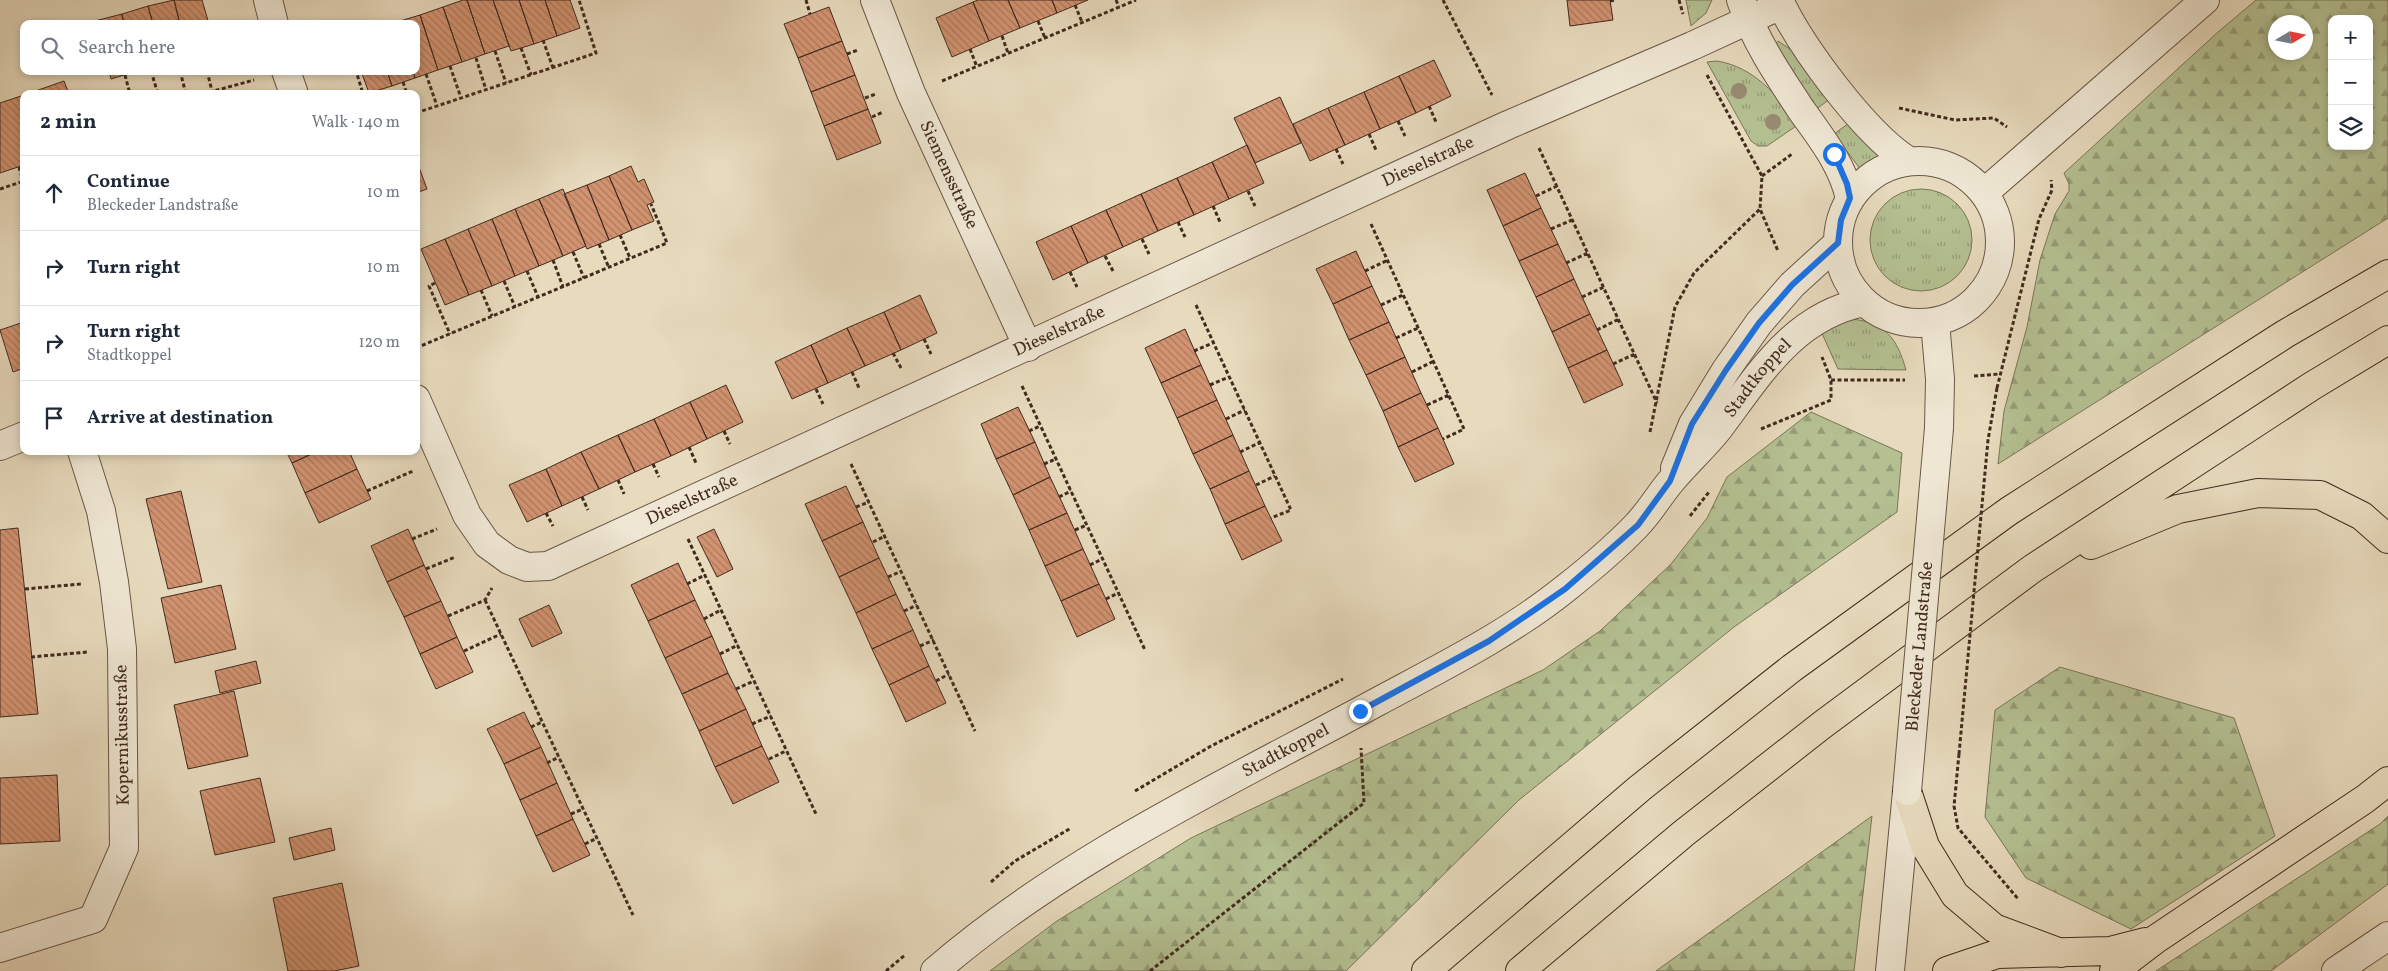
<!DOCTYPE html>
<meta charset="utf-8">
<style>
body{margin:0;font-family:Vollkorn,serif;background:#f6f6f7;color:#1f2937}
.controls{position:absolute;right:15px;top:15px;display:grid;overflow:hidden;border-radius:10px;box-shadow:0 2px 8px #0003}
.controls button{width:45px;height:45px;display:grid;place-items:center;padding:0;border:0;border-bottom:1px solid #e0e1e3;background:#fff;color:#1f2937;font:25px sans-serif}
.compass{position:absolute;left:2268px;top:15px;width:45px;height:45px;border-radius:50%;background:#fff;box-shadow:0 2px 8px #0003;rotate:80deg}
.stop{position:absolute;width:15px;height:15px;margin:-11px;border:4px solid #1a73e8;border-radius:50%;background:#fff}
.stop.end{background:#1a73e8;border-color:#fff;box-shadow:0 1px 5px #0008}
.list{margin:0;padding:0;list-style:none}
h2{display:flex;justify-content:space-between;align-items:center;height:65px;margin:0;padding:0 20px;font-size:21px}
h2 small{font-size:16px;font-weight:400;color:#747a83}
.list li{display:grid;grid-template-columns:32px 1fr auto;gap:15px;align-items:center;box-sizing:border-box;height:75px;padding:0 20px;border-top:1px solid #e0e1e3}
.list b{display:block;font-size:19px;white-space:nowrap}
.list p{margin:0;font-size:16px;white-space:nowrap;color:#747a83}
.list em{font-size:16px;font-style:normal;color:#747a83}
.icon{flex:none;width:28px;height:28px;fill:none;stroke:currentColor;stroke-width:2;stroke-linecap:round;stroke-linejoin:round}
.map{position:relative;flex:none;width:2388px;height:971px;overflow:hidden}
.search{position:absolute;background:#fff;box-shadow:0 2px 8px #0003;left:20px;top:20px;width:400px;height:55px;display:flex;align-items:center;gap:12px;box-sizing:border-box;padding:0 18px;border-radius:10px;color:#747a83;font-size:19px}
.panel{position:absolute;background:#fff;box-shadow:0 2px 8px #0003;left:20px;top:90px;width:400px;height:365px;border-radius:10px}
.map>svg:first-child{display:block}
</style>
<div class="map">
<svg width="2388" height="971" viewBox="0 0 2388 971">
<defs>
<pattern id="grass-tufts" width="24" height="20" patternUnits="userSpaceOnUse" patternTransform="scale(1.25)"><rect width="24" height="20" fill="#b4c092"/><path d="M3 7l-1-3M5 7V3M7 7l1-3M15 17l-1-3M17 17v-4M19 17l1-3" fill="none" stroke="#949c77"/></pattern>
<pattern id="forest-firs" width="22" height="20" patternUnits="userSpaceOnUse" patternTransform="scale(1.25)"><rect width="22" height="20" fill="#b4c092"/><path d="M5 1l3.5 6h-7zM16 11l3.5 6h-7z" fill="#949c77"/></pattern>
<pattern id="building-back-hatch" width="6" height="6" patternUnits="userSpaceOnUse" patternTransform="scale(1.25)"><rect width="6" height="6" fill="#d29371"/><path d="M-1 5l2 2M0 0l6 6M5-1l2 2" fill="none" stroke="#ac785c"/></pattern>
</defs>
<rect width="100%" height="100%" fill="#e7dabd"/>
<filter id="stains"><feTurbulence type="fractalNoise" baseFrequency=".004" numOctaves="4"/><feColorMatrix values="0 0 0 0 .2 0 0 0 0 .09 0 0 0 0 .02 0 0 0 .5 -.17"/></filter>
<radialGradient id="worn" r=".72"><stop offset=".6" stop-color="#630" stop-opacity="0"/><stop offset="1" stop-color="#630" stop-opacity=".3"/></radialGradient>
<path fill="url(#grass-tufts)" stroke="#7b7658" d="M1686,0H1712L1706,13L1691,26Z
M1778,41L1796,53L1830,99L1815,110L1775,44Z
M1717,61C1754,67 1777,95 1799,124L1767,146H1758L1751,141L1707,62Z
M1849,123L1880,156L1861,170L1834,134Z
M1870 240a51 51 0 1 1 102 0a51 51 0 1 1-102 0Z
M1851,319C1885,322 1897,338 1906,370L1838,369L1820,329Z"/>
<path fill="url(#forest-firs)" stroke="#7b7658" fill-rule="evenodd" d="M2256,0H2388V218L1998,464L2004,411L2027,327L2040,260L2055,214L2069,191V184L2064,173L2218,32ZM2332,19H2369V146H2332ZM2306,22V52H2276V22Z
M1811,412L1902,453L1897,512L1734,627L1519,800L1346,971H990L1057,921L1191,838L1543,670L1600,631L1671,564L1707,518L1727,477Z
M2060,667L2234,718L2275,836L2131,929L2026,878L1985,817L1995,710Z
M1872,816L1854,971H1656Z
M2388,816V884L2271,971H2156L2380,824Z"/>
<path fill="url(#building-back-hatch)" stroke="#422b1e" d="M174,0H202L209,24H180Z
M174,0L180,24H153L148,6Z
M463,0H467L485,54L462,62L443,7Z
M467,0H493L509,46L485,54Z
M493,0H519L534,44L511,51Z
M519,0H545L557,36L534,44Z
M545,0H570L580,28L557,36Z
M978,0H1008L1020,28L989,41L973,2Z
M1008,0H1052L1057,13L1020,28Z
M1052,0H1088L1057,13Z
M1567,0H1610L1613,20L1570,26Z
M973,2L989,41L952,57L936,18Z
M148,6L153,24H124L122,14Z
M443,7L462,62L438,70L420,15Z
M829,7L842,41L798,58L784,24Z
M122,14L124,24H96L95,21Z
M420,15L438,70L415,78L413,71H416V24L397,22Z
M842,41L855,75L811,92L798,58Z
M1434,60L1451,96L1416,113L1399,76Z
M109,71H137L111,79Z
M361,71H387L392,86L369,93Z
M387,71H413L415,78L392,86Z
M855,75L868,109L824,126L811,92Z
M1399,76L1416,113L1380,129L1364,92Z
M64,81L69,94H27Z
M1364,92L1380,129L1345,145L1328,108Z
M24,95V165L0,173V103Z
M1280,97L1301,143L1255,163L1234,118Z
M1328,108L1345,145L1310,161L1293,124Z
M868,109L881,143L837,160L824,126Z
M1247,145L1264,183L1229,199L1212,162Z
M416,159L427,189L416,193Z
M1212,162L1229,199L1194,215L1177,178Z
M631,166L638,182L644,179L654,202L647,205L654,221L632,230L609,176Z
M1525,173L1541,208L1503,226L1487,190Z
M609,176L632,230L609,240L587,185Z
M1177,178L1194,215L1158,231L1141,194Z
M587,185L609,240L587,249L564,194Z
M563,189L586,246L563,256L539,199Z
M1141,194L1158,231L1123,247L1106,210Z
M539,199L563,256L539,266L515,209Z
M1541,208L1558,244L1519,261L1503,226Z
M515,209L539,266L515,276L492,219Z
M1106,210L1123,247L1088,263L1071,226Z
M492,219L515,276L492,286L468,229Z
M1071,226L1088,263L1053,280L1036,242Z
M468,229L492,286L469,295L445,239Z
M445,239L469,295L445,305L421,249Z
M1558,244L1574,279L1536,297L1519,261Z
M1356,251L1372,286L1333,304L1316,269Z
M1574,279L1590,314L1552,332L1536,297Z
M1372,286L1389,322L1349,340L1333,304Z
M920,295L937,333L901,350L884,312Z
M884,312L901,350L865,366L847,328Z
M1590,314L1607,350L1568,368L1552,332Z
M24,322V368L13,372L0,330Z
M1389,322L1405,357L1366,375L1349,340Z
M847,328L865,366L828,383L811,345Z
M1185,329L1201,365L1161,383L1145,348Z
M811,345L828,383L792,399L775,362Z
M1607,350L1623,385L1584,403L1568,368Z
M1405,357L1421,393L1383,411L1366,375Z
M1201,365L1217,400L1177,418L1161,383Z
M726,385L743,422L707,439L690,402Z
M1421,393L1438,428L1398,447L1383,411Z
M1217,400L1233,435L1193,454L1177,418Z
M690,402L707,439L671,456L654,419Z
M1018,407L1035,442L996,459L981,424Z
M654,419L671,456L635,472L618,435Z
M1438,428L1454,464L1415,482L1398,447Z
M618,435L635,472L599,489L581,452Z
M1233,435L1249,471L1210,489L1193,454Z
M1035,442L1050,477L1013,495L996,459Z
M286,451H318L292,463Z
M318,451H349L357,469L305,493L292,463Z
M581,452L599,489L562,506L546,469Z
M357,469L371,499L319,523L305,493Z
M546,469L562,506L527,522L509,485Z
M1249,471L1265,506L1225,524L1210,489Z
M1050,477L1067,513L1029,530L1013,495Z
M846,486L863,522L822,541L805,504Z
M181,491L202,582L168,589L146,499Z
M1265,506L1282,541L1242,560L1225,524Z
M1067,513L1083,549L1045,566L1029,530Z
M863,522L879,558L839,577L822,541Z
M18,528L38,714L0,717V530Z
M408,529L424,565L387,582L371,546Z
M714,529L733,569L717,577L697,537Z
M1083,549L1099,584L1061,601L1045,566Z
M879,558L896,594L856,613L839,577Z
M678,563L695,600L648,621L631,585Z
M424,565L441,601L404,617L387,582Z
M1099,584L1115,619L1077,637L1061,601Z
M221,585L236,649L175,663L161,598Z
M896,594L913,630L872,649L856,613Z
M695,600L712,636L665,658L648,621Z
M441,601L457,637L420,654L404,617Z
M549,605L562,633L532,647L519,619Z
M913,630L929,666L889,685L872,649Z
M712,636L728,673L682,694L665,658Z
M457,637L473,672L436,689L420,654Z
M256,661L261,683L220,693L215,671Z
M929,666L946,703L906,722L889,685Z
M728,673L746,709L699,731L682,694Z
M234,691L248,756L188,769L174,705Z
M746,709L762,746L715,767L699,731Z
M524,712L541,747L504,764L487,729Z
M762,746L779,782L733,804L715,767Z
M541,747L557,783L520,800L504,764Z
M57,775L60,841L0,844V778Z
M260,778L275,842L215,855L200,791Z
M557,783L573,819L536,836L520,800Z
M573,819L590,855L553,872L536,836Z
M331,828L335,850L294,860L289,838Z
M342,883L359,966L334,971H288L273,898Z"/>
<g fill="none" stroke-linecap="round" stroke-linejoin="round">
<g stroke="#6b5746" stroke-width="30">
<g id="minor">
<path d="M268,0L274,24"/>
<path id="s1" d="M875,0L911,93L1028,347"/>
<path d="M1741,0C1755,41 1778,75 1802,111C1822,139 1842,164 1850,198"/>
<path d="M1779,0C1801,47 1864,132 1907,160"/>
<path d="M286,71L294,94"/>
<circle cx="1919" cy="242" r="81"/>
<path d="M1985,192L2205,0"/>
<path d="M1935,322L1940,379L1939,428"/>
<path id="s2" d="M416,399L467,515L487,544L509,560L527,567L548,566L1508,125L1692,46L1781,5"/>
<path d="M0,446L24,436"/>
<path d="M1675,468L1693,424L1726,370L1759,323L1792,285L1838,243"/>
<path d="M0,948L93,919L124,848L122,649L114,582L101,511L82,451"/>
<path id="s3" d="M935,971C1066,858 1226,784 1377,702C1442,667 1509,634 1566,588C1590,569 1615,548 1636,526C1650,512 1659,495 1672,480C1687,462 1704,447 1719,428C1759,375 1793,316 1864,302"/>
<path d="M1890,971L1907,791"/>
<path d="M2336,971L2388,936"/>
</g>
</g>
<g stroke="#422b1e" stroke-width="30">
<path id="highway" d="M2091,545L2178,509L2258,493L2320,495L2362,516L2388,539
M1907,791L1925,846L1955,895L1994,928L2061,953
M1426,971L1640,788L1792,668L2009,511L2285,334L2388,274
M1520,971L1684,833L1822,725L2032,569L2312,386L2388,340
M1947,971L1997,954L2110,951L2145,942
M2114,971L2156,939L2365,799L2388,781"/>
</g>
<path stroke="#422b1e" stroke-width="3" stroke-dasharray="4 2.5" stroke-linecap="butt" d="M806,0L810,14
M1116,0L1119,7
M1443,0L1492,95
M1679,0L1683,14
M1610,1L1616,0
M1075,5L1082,22
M1038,21L1045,38
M1002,36L1008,53
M543,40L553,68
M521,48L531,75
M970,49L977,67
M495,51L506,83
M847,54L858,50
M476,58L486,90
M450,66L461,98
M151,71L158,94
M180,71L186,94
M207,71L212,91
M362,73L357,74L363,94
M426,74L437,106
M125,75L130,94
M1707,75L1762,176L1760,209L1778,251
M942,81L1136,0
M403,82L407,94
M203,94L254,80
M865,98L876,94
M1429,106L1436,122
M1899,108L1955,120L1994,118L2007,127
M416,113L596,53L579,0
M872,117L883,112
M1398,121L1405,136
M1369,134L1376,150
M1539,148L1657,403
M1336,149L1343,164
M19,167L23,181
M1762,176L1792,154
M0,189L24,181
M1248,191L1255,206
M1536,196L1557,186
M1213,206L1220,222
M1178,222L1185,237
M1371,224L1464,429L1443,439
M1551,229L1572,220
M620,235L630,258
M1142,239L1149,254
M599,244L609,268
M573,252L584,278
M1105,256L1113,271
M553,260L563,287
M1566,263L1588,253
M527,271L538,297
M1365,271L1388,260
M1070,272L1077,287
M504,281L515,307
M435,283L429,286L450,334
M481,290L492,316
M1582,297L1604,287
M1196,305L1291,510L1271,518
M1381,305L1403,295
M1597,330L1619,319
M1396,338L1418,328
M924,339L931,354
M416,348L667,243L651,204
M1194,351L1213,343
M893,353L901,368
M1613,364L1635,354
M852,372L859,388
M1412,372L1434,361
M1974,376L1999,374
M1831,380H1905
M1210,385L1229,377
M1022,386L1145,650
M1997,388L2039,219L2052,190L2051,180
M816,389L823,404
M1427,405L1449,395
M1226,419L1245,410
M1761,429L1831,400V380L1822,357
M724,431L730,444
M1029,431L1040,426
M1650,432L1675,307L1694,273L1760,209
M689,447L696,463
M1240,452L1259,443
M350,454L356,451
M653,464L659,477
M851,464L975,731
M1044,464L1056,459
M618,480L624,494
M1256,485L1275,476
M367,491L413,471
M582,497L588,510
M1059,497L1071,491
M856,507L869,502
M546,513L553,526
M1690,516L1709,492
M1075,530L1087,525
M412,539L437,529
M688,539L816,814
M873,542L885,536
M1090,565L1102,559
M426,569L455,557
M888,577L902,571
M687,584L705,575
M25,589L81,584
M1106,599L1118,593
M485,600L633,915
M904,611L917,605
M448,616L485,600L492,588
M704,619L721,610
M920,646L934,640
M464,651L501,634
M720,654L738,645
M31,657L88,652
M936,681L949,674
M736,689L754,681
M752,724L771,716
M531,727L542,722
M1959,754L1954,806L1958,828L2019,900
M769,759L786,751
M547,763L559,757
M1135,791L1211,746L1343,679
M571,814L583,809
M585,844L597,838
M991,882L1015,861L1071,828
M886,971L905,955
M1150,971L1364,803L1361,748"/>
<use href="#minor" stroke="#efe7d4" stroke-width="28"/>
<use href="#highway" stroke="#e7dabd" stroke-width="28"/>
<g stroke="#6b5746" stroke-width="30" stroke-linecap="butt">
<g id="minor-bridge">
<path id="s4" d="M1907,791L1939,428"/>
</g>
</g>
<path stroke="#422b1e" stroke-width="3" stroke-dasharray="4 2.5" stroke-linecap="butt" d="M1959,754L1988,440L1997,388"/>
<use href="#minor-bridge" stroke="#efe7d4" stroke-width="28"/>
</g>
<g fill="#998a72">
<circle cx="1739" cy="91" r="8"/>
<circle cx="1773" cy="122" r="8"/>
</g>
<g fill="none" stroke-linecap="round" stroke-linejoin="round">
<path stroke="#1a73e8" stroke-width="6" d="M1360,711L1489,641L1565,589L1638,525L1670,481L1692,424L1726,370L1759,323L1792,285L1838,243L1841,220L1850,198L1847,184L1834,154"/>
</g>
<g text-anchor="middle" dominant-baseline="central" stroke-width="4" stroke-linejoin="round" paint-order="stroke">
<g font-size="18" fill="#422b1e" stroke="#efe7d4">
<text stroke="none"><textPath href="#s2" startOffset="1198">Dieselstraße</textPath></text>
<text stroke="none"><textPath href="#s1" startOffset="190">Siemensstraße</textPath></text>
<text stroke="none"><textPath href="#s2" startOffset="792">Dieselstraße</textPath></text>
<text stroke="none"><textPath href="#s3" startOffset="1025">Stadtkoppel</textPath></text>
<text stroke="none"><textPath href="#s2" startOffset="388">Dieselstraße</textPath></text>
<text stroke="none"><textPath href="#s4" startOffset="145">Bleckeder Landstraße</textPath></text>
<text transform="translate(123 735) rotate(-91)">Kopernikusstraße</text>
<text stroke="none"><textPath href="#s3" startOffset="415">Stadtkoppel</textPath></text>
</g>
</g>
<rect width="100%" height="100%" filter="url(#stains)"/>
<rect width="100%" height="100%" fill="url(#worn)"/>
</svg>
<div class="controls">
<button>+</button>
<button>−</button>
<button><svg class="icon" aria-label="layers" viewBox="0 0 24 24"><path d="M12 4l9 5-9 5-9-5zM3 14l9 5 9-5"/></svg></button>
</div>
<svg class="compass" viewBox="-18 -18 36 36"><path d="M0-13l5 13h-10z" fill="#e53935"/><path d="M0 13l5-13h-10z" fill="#747a83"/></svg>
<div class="stop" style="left:1834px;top:154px"></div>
<div class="stop end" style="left:1360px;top:711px"></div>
<div class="search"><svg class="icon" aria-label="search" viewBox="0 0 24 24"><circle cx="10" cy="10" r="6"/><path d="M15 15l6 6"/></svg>Search here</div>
<section class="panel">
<h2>2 min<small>Walk · 140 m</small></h2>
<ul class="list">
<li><svg class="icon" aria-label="ahead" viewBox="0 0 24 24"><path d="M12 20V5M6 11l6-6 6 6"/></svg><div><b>Continue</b><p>Bleckeder Landstraße</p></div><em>10 m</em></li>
<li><svg class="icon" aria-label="right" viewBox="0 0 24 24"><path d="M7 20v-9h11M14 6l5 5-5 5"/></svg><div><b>Turn right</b></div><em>10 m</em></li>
<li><svg class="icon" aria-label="right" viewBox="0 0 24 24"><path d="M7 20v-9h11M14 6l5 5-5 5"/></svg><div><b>Turn right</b><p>Stadtkoppel</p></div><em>120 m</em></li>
<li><svg class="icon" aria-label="arrive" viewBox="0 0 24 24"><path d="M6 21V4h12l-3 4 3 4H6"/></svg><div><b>Arrive at destination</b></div></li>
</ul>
</section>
</div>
